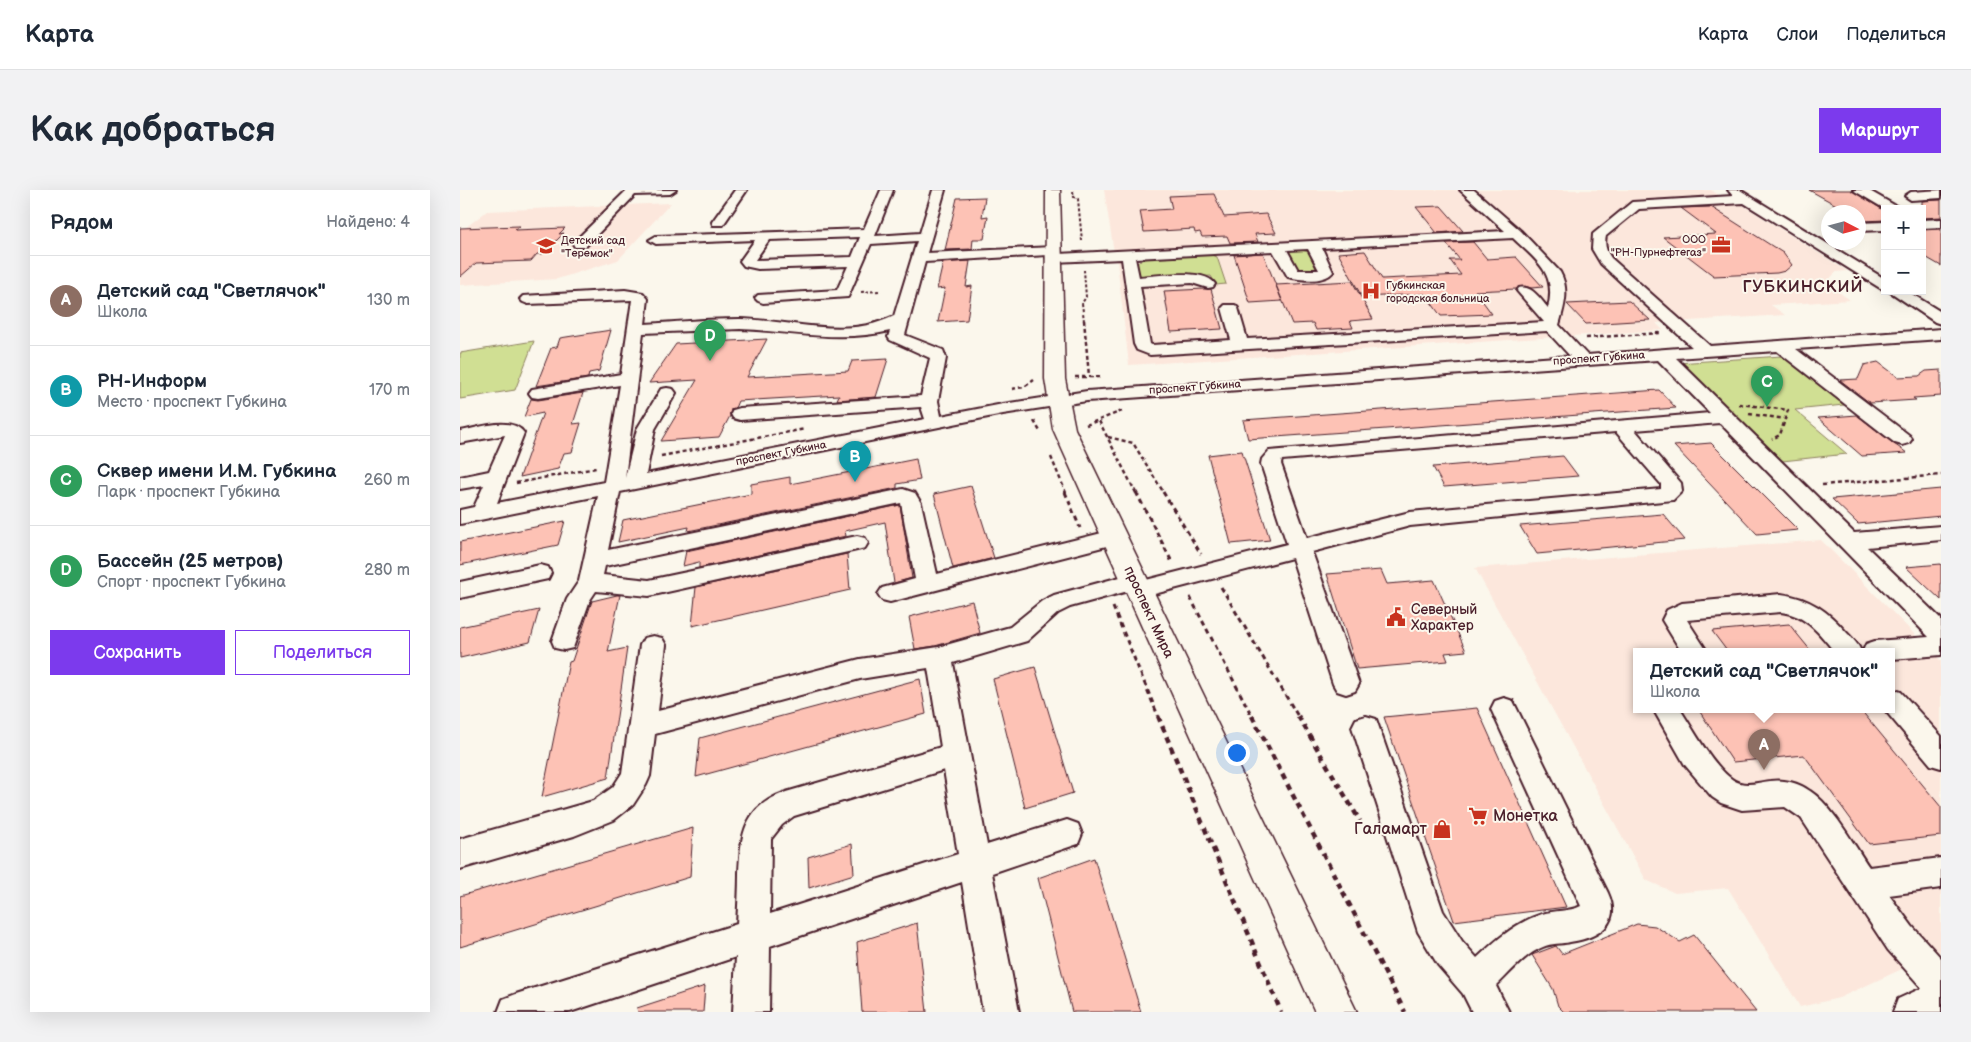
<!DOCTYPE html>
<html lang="ru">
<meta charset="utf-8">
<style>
body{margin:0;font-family:"Balsamiq Sans",sans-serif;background:#f2f2f3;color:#1f2937}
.controls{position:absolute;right:15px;top:15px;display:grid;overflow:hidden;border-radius:0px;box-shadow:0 5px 20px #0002}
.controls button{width:45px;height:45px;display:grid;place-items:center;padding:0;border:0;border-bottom:1px solid #e0e1e3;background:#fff;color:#1f2937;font:25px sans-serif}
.compass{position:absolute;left:1361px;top:15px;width:45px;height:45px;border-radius:50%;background:#fff;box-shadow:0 5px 20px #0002;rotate:96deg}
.you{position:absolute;left:776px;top:562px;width:18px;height:18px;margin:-12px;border:4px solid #fff;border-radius:50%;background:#1a73e8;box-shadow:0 0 0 8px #1a73e833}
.badge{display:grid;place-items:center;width:32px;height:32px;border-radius:50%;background:#7c3aed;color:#fff;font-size:16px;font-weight:700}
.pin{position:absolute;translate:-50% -41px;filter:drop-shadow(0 1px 2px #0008)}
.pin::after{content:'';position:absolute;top:26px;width:18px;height:15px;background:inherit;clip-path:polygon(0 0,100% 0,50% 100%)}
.popup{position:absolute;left:1173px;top:458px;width:262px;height:65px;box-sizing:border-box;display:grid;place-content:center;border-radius:0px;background:#fff;filter:drop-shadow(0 1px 4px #0005);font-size:16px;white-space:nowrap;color:#747a83}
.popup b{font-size:19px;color:#1f2937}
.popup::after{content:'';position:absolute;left:50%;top:100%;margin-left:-10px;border:10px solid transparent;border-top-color:#fff}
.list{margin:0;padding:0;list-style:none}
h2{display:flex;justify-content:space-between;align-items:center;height:65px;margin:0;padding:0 20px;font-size:21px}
h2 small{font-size:16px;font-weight:400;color:#747a83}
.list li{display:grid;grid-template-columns:32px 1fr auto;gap:15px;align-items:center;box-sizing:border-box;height:90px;padding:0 20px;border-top:1px solid #e0e1e3}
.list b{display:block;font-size:19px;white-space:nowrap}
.list p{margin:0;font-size:16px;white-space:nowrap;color:#747a83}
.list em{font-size:16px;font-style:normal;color:#747a83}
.actions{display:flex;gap:10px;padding:15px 20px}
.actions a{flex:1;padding:11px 0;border:1px solid #7c3aed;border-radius:0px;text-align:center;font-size:18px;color:#7c3aed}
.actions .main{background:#7c3aed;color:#fff}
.map{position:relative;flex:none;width:1481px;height:822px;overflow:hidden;border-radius:0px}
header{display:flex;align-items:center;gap:30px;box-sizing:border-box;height:70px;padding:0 25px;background:#fff;border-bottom:1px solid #e0e1e3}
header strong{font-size:24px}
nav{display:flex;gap:28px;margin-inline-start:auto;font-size:18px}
.intro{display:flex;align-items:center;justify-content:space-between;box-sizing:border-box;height:120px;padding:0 30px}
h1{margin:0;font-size:35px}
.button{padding:12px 22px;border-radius:0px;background:#7c3aed;color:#fff;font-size:18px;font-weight:700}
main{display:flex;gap:30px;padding:0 30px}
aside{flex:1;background:#fff;border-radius:0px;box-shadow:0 5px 20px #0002}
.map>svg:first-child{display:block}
</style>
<header>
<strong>Карта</strong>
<nav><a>Карта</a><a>Слои</a><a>Поделиться</a></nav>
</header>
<div class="intro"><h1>Как добраться</h1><a class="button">Маршрут</a></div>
<main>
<aside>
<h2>Рядом<small>Найдено: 4</small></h2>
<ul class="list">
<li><span class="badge" style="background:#8d6e63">A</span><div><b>Детский сад &quot;Светлячок&quot;</b><p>Школа</p></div><em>130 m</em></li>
<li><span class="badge" style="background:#0f9aa8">B</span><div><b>РН-Информ</b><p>Место · проспект Губкина</p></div><em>170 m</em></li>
<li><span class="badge" style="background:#2e9e5b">C</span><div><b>Сквер имени И.М. Губкина</b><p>Парк · проспект Губкина</p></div><em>260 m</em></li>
<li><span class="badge" style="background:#2e9e5b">D</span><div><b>Бассейн (25 метров)</b><p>Спорт · проспект Губкина</p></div><em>280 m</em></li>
</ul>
<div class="actions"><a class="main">Сохранить</a><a>Поделиться</a></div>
</aside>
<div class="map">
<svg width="1481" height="822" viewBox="0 0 1481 822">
<rect width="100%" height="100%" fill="#fbf7ec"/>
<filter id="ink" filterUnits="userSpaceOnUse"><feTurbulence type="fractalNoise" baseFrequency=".02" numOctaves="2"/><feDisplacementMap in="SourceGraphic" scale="10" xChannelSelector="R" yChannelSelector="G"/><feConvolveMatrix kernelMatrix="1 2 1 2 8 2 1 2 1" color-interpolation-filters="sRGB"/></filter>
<g filter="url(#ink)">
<path fill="#fce7dc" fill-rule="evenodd" d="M644,0H1251L1271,13L1281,14L1387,81L1376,82L1366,93L1390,110L1311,115L1325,125L1196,133L1203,140L669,175L656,63L654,62Z
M211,13L158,70L97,89L0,95V42L27,21Z
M1361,350L1481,471V761L1379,808L1340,817L1268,698L1215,703L1186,690L1015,378ZM1176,461H1432V519H1176Z"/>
<path fill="#d0df93" stroke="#8d7f5f" d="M832,59H839L849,62L856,79L836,80L827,63Z
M750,64L757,67L766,94L756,95L751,86L690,89L677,85L675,74L685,68Z
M74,151L55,200L0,209V163Z
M1322,166L1384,215L1335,220L1387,264L1313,272L1217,173Z"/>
<path fill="#fdc2b5" stroke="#4a1f2b" d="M1349,0H1391L1425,21V30L1404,31L1398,28V22H1389Z
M754,4L764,27L806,24L816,43L795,44L798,52L770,53L767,46L742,47L740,42L735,43L734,39L684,42L680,21L712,19L709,6Z
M525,7L522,27L528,26L524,49H513L512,59L485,60L497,8Z
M1481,10V27L1462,28V11Z
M981,16L1003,41L977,43L956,17Z
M1251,17L1323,63L1332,75L1325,81L1317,83L1254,86L1203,47L1256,44L1221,18Z
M60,36L55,40L105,38L99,44L104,43L83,64H77L71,71L16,73L0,87V38Z
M1481,39V76L1462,65V40Z
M1013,52L1027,69L1056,67L1083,97L1071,98L1064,96L1056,99L1015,101L1032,124L981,126L965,104L902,107L878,63L905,61L922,89L1001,85L990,70H1000L986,53Z
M803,63L822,111L790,113L774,65Z
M510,71L506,97L512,96L507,130L478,132L485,98L477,99L483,73Z
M892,91L913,129L890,131L893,138L856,140L853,133L832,134L816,95Z
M744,99H751L762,139L711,142L704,101Z
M1169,111L1190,130L1126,134L1107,114Z
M151,140L139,181L129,183L128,188L76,196L91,158L97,157L100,148Z
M307,149L287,187L388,181L392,171L428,169L416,207L377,210L379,205L278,211L275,218L271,219L270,226L259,247L201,251L237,190L189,193L216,154Z
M1418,172L1438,187L1459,186L1466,181L1481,180V206L1453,208L1456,210L1410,213L1380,190L1398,189L1404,175Z
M1199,200L1216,218L788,249L783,230Z
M123,203L113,234L121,233L112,262L104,263L98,279L60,287L83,223L64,227L71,209L78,210Z
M1397,225L1434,254L1447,263L1402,266L1358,228Z
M1251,253L1338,340L1297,344L1214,256Z
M782,261L810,350L771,354L748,265Z
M1103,266L1118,286L984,297L973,277Z
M456,269L460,290L437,294V298L228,341L229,337L158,352L163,330L291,304V294L330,287V294Z
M511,296L534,368L493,378L474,304Z
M1481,299V326L1398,334L1372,309Z
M440,315L452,388L434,393L425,332L385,341L386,346L239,378V372L223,376L226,361Z
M1203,324L1225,350L1077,364L1060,336Z
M105,331L98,355L0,375V352Z
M387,364L390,400L232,436L236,397Z
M1481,374V410L1446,377Z
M921,380L927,394L974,390L1006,461L985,463L988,471L897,479L867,384Z
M157,405H160L148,462L167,458L148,588L82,607L109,472L112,471L132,411Z
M512,411L520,443L475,456L455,459L449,427Z
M79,420L70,452L0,468V437Z
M1329,434L1351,461H1267L1252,441Z
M575,477L613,603L565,618L533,489Z
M460,489L466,524L236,587L240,548Z
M1017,518L1106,717L994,731L924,527Z
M1238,519H1400L1481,617V646L1409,654L1344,565L1273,572Z
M233,638L230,687L0,757V706Z
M392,654L394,684L349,698L348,667Z
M634,668L681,822H612L578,688Z
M457,733L467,822H402L397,752Z
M1177,734L1195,736L1220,752L1234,745L1296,822H1104L1098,816L1093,799L1072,765L1096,756L1102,764Z
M245,796L243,822H178L177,818Z"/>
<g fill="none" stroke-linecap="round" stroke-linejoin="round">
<g stroke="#4a1f2b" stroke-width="4">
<path id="minor" d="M167,0H216L210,4L175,5L125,57H115L113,54L115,51Z
M275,0H287L263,35H253L252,32Z
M421,0H433L415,46L460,43L473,0H485L467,63L593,57L598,58L600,61L598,64L1045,41L1000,0H1014L1061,41L1100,82C1110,100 1104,117 1099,135L1127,165L1232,157L1141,74L1132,59L1133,44L1172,12L1273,6L1268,0H1280L1425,89V99L1420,98L1284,13L1179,19L1146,46C1144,54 1146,61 1151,68L1250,156L1481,139V149L1336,159L1449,245L1452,249L1449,253L1442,255L1435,253L1317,161L1216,168L1394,343L1481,336V350L1407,357L1481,429V465L1432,469V461H1403L1406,454L1415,451L1469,447L1260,233L1175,240L1221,293L1222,301L1213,310L950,336L852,362L899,494L895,501L886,504L877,501L873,494L832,368L679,408L671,406L668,401L610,417L598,423L567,451L493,473L527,655L607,630L618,634L622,644L618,654L532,683L559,822H523L502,692L310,756L309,822H273L276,767L110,822H38L43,809L56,804L277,734C278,717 279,700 279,683C281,643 284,617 326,602L481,557L468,478L400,489L195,544L190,586L186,595L173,615L154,630L114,646L0,679V649L133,611L153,597L162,583L180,455L184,448L193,446L202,448L206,455L198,521L400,469L479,457L550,437L582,411L594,405L675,383L683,385L686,390L827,354L801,274L802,269L809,261L1250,223L1198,170L627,211L543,224L160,302L148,360L443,299L455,303L461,313L477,384L654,340L662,342L665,347L662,352L430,412L422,410L418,404L422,398L455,389L441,313L145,376L143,385L189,390L397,346L405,348L408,353L405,358L397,360L189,406L136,401L130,410L113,458L104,460L95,458L92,451L107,409L119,391L138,306L0,334V320L14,317L24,295L0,299V287L29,281L45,245L0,253V241C18,238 52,225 64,243L37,313L144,292L160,195L78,208L72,207L69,203L72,199L78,198L161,184L172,110L68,114L63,112L60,109L63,106L165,100L183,103L188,109L185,134C216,132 248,129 280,129C331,130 386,150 434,126L457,51L411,54L388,107L303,113L298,111L295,108L298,105L377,100L388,76L298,79L284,76L280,71L295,50L196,54L189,50L196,46L404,39ZM400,47L392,67L295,70L309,50ZM1053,48C1076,70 1097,83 1088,118C1080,109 1072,95 1059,98L1057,101L1084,132L787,149L778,118L775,115H765L762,118L771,150L692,155L690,154L680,96L732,93L748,98L753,97L755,94C744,78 697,86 679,87L675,68L813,61L828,87C841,90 864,93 873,82L862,58ZM848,59L859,80H838L827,60ZM588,65L586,68L588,71L593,72L662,69L674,154L677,160L690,165L1087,141L1110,166L627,201L543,214L481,226L478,211L486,168L483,160L445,145L465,72ZM280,139C331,141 379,153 430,141L428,147L430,150L470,168L461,206L280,218L273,220L271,224L273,228L280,230L461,217L465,229L186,284L195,239L216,203L213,199L207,198L201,199L177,239L165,288L183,143ZM1156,242L1201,294V299L950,322L847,348L821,274L822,270ZM484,580L498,664L310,724L311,649L322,635L334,626Z
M1393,0H1408L1441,19H1425Z
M1481,0V8L1451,10L1445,6L1451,2Z
M1481,29V37L1462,38V30Z
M1425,32V40L1398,41V33Z
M1429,101H1447L1481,122V134L1475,132Z
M80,375L88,377L91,383L88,389L0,408V392Z
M1321,404C1350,408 1368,421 1387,443C1393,449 1398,454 1401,461H1374C1359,443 1346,425 1321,422L1227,430L1247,461H1221L1202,430L1207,420L1222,413Z
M1432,499L1441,502L1481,546V578L1471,575L1424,519H1432Z
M1044,508L1053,511L1057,519L1148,703C1162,734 1138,748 1110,752C1102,754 1091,753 1083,757C1065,764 1050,783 1036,796L1049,822H1012L1003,804L978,775L958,742L892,537L896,529L906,526L916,529L983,721L1002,751L1017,768C1036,750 1056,732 1082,724C1094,720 1109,722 1121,716L1031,519L1035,511Z
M1193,519H1220C1232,537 1259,588 1280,593C1290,596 1300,592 1310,591C1324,589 1339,593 1350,601C1372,615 1394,655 1409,677L1481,668V698L1429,705L1452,736L1481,768V822H1433L1438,809L1462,798L1428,760L1341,628L1325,617L1282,620L1261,613L1252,607L1225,575Z"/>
</g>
<g stroke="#4a1f2b" stroke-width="3">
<path id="major" d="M586,0H600L605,189L615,239L897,822H855L593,239L585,189Z"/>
</g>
<path stroke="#4a1f2b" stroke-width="2" stroke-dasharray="3 2" stroke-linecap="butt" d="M613,1L614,7L618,9L622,51
M401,102L421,101
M624,131L622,113L626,107L624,80"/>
<path stroke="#4a1f2b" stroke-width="2.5" stroke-dasharray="4 3" stroke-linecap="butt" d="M624,130L629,186
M1126,148L1200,143
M615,187H641
M552,199L564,197L574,190
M1279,214L1328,220L1320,245L1312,249
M1289,224L1326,229
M574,231L581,243
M639,231L676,303
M626,235L662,221
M648,247L673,253L704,303
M201,266L345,239
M591,267L606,303
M56,293L136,278
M1362,295L1481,285"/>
<path stroke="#4a1f2b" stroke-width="3" stroke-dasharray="5 4" stroke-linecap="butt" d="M605,302L620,338
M676,302L712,372
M703,302L741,364
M761,397L839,528
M730,407L793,528
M653,417L699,528"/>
<path stroke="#4a1f2b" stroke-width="4.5" stroke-dasharray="6 5" stroke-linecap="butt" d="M698,526L821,822
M792,526L945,822
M838,526L900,631"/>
<use href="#minor" fill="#fbf7ec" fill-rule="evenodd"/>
<use href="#major" fill="#fbf7ec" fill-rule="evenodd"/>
</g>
</g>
<defs>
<g id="office-bare" transform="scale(1.5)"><path d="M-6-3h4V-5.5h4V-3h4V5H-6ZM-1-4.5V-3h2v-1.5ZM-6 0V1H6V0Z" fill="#c8321e" stroke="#fbf7ec" stroke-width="2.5" paint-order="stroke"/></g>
<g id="school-bare" transform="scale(1.5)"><path d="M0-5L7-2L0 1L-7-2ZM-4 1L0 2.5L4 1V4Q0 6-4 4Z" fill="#c8321e" stroke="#fbf7ec" stroke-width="2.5" paint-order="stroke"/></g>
<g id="hospital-bare" transform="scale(1.5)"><path d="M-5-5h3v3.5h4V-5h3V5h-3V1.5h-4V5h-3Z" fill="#c8321e" stroke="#fbf7ec" stroke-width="2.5" paint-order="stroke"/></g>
<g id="civic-bare" transform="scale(1.5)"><path d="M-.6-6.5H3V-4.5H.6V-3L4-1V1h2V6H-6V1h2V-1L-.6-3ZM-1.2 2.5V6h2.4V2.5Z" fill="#c8321e" stroke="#fbf7ec" stroke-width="2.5" paint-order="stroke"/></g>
<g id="supermarket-bare" transform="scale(1.5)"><path d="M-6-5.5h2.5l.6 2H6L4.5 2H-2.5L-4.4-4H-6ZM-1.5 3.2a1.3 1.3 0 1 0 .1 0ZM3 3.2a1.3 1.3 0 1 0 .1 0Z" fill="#c8321e" stroke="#fbf7ec" stroke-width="2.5" paint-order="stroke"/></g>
<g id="shop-bare" transform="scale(1.5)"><path d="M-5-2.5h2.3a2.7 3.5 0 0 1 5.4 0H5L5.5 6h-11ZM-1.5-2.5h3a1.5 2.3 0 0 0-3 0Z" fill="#c8321e" stroke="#fbf7ec" stroke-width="2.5" paint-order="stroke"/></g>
</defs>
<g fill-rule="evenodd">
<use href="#office-bare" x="1261" y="55"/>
<use href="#school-bare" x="86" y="56"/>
<use href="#hospital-bare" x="911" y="101"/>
<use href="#civic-bare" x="936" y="427"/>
<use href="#supermarket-bare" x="1018" y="626"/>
<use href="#shop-bare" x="982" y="639"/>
</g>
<g text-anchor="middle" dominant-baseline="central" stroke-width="4" stroke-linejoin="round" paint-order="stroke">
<g font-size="11" fill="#4a1f2b" stroke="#fbf7ec" text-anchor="start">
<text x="1246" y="49" text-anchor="end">ООО<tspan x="1246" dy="13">"РН-Пурнефтегаз"</tspan></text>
<text x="101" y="50">Детский сад<tspan x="101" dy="13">"Теремок"</tspan></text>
<text x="926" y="95">Губкинская<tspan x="926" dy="13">городская больница</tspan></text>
</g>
<g font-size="11" fill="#4a1f2b" stroke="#fbf7ec">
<text transform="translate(1139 168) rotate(-4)">проспект Губкина</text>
<text transform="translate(735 197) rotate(-4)">проспект Губкина</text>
<text transform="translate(321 263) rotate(-11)">проспект Губкина</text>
</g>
<g font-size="14" fill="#4a1f2b" stroke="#fbf7ec" text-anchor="start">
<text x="951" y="419">Северный<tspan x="951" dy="16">Характер</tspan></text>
</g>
<g font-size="14" fill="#4a1f2b" stroke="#fbf7ec">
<text transform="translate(689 422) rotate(65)">проспект Мира</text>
</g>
<g font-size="16" font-weight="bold" letter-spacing="1" fill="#4a1f2b" stroke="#fbf7ec">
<text x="1343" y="97">ГУБКИНСКИЙ</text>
</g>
<g font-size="16" fill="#4a1f2b" stroke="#fbf7ec" text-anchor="start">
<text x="1033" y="626">Монетка</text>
<text x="967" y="639" text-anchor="end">Галамарт</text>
</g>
</g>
</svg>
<div class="controls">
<button>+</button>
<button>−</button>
</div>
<svg class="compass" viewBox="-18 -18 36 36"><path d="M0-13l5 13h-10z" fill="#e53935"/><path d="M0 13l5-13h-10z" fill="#747a83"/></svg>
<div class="you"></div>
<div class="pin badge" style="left:1304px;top:580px;background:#8d6e63">A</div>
<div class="popup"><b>Детский сад &quot;Светлячок&quot;</b>Школа</div>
<div class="pin badge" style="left:395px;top:292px;background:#0f9aa8">B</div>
<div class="pin badge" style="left:1307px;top:217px;background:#2e9e5b">C</div>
<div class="pin badge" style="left:250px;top:171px;background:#2e9e5b">D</div>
</div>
</main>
